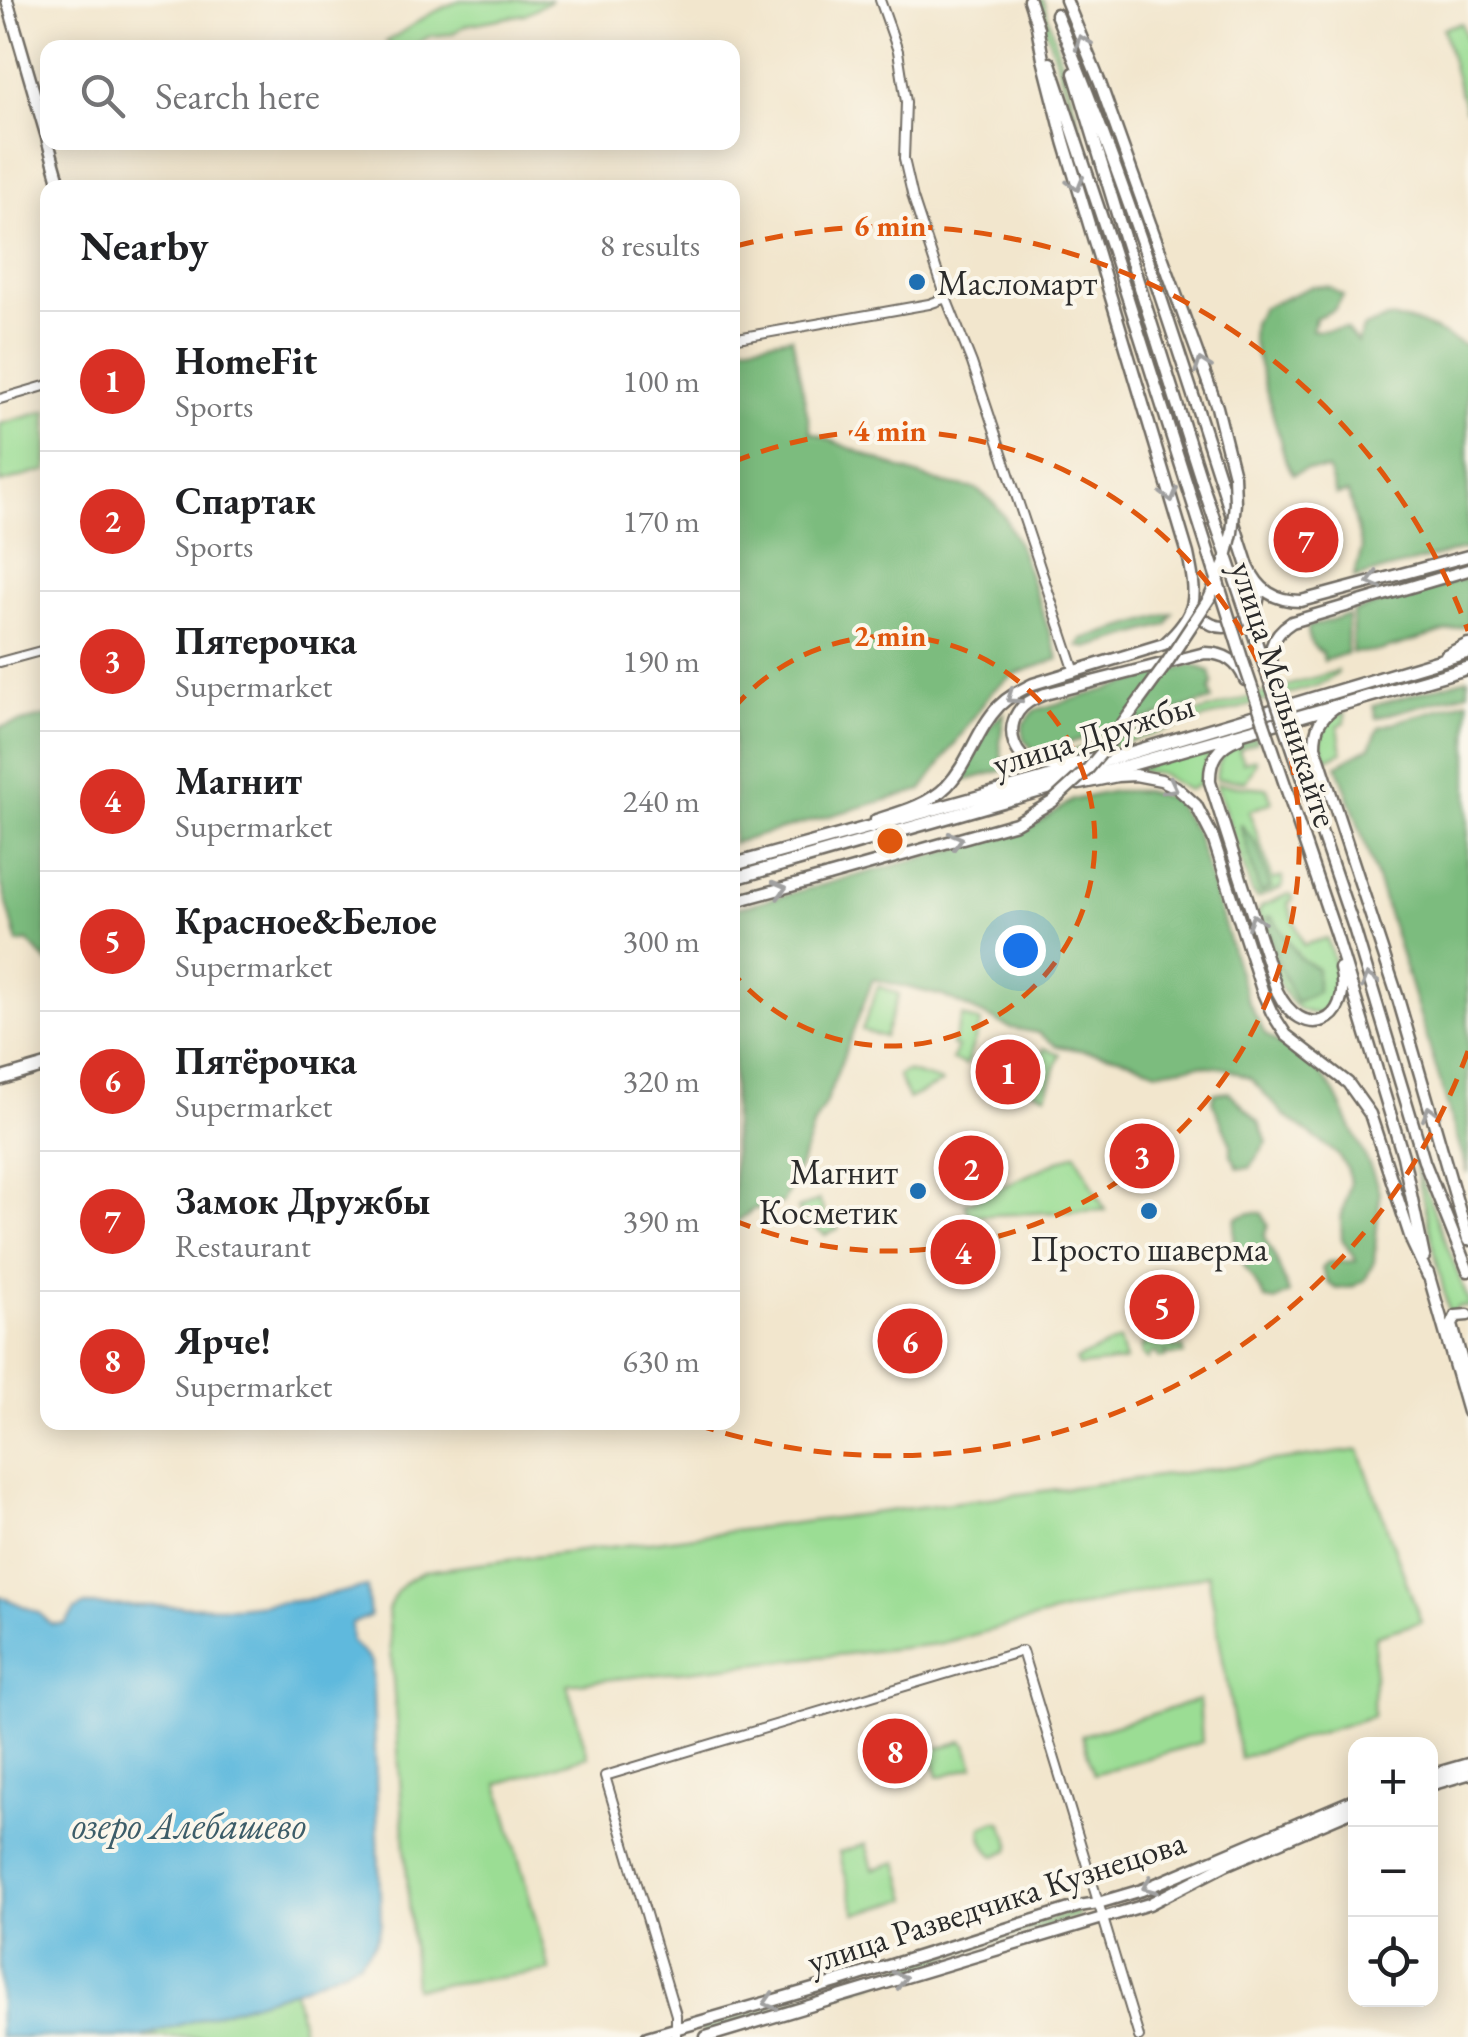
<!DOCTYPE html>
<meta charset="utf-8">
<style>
body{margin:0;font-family:"EB Garamond",serif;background:#f2f2f2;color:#202124}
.controls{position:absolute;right:30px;bottom:30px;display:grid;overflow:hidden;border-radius:20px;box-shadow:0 5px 25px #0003}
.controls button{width:90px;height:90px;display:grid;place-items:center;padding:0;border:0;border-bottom:2px solid #e0e0e0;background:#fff;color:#202124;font:50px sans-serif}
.you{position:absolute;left:1020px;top:950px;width:35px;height:35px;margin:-25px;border:8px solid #fff;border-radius:50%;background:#1a73e8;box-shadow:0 0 0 15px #1a73e833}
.badge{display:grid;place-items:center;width:65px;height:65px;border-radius:50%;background:#d93025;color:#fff;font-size:32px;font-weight:700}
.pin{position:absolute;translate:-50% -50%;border:5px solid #fff;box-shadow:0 2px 10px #0006}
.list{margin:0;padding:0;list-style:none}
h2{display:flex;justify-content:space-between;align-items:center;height:130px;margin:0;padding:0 40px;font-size:42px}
h2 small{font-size:32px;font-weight:400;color:#757577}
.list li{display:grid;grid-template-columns:65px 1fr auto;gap:30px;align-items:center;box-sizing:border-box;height:140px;padding:0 40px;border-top:2px solid #e0e0e0}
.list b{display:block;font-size:38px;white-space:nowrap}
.list p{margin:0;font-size:32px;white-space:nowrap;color:#757577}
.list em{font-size:32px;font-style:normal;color:#757577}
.icon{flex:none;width:55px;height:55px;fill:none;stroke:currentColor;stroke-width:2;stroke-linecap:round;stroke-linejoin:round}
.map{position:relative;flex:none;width:1468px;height:2037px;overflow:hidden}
.search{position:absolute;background:#fff;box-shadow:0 5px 25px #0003;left:40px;top:40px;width:700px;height:110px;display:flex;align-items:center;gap:25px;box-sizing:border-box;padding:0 35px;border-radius:20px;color:#757577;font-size:38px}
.panel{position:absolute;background:#fff;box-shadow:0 5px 25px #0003;left:40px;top:180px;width:700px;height:1250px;border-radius:20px}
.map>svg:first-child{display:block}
</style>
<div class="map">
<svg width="1468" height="2037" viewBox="0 0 1468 2037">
<rect width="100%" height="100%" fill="#fbf7ec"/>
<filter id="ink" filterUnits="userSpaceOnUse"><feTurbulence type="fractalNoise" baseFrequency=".01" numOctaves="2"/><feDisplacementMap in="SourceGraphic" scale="20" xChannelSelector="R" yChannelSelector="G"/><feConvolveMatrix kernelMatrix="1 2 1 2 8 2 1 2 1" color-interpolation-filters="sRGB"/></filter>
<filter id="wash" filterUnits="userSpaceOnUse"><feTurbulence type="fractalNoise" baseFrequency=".0048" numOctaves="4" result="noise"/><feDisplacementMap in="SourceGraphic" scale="40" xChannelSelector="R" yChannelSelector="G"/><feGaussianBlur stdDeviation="2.25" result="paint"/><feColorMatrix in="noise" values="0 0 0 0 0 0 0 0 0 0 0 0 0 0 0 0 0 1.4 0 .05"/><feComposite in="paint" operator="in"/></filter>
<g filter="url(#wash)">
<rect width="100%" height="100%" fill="#f2e6cd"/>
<path fill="#9bdd94" stroke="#638460" stroke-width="2.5" d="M460,0H552L525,14L467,25L451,34L430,36L411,47H396L386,42L430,14Z
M1036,0H1043L1101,198Z
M1461,23L1468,46V58L1466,59L1468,68V109L1465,110L1443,28Z
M47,411V470L0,483V424Z
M1337,671V674L1318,685L1061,761L1052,763L1038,761Z
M1341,713H1345V722L1338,726L1342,752L1326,759C1318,739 1319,723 1341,713Z
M1255,737L1257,742L1239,749L1243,762L1256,759V762L1246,781L1216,779C1218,751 1232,747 1255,737Z
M1217,745C1208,756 1202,767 1204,782L1188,790L1160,774L1133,770Z
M1216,784L1267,788L1272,802L1249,811L1273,880L1282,877L1283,885L1281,888L1257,898L1252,891Z
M1288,894L1292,895L1293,900L1288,903L1303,945L1327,938C1332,958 1354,1008 1319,1013C1308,1014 1298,1010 1291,1002C1272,979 1267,941 1258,913L1262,906Z
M878,986L899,994L884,1037L862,1030Z
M962,1016L981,1023L966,1065L952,1060L957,1047L952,1045Z
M1044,1048L1060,1054L1046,1095L1029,1089Z
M906,1071L940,1081L942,1083L908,1099L898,1075Z
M1076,1153L1105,1210L969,1216L965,1204Z
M1414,1160L1468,1300V1307H1458L1449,1314Z
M819,1200L828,1221L834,1219L838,1229L825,1235L800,1215L798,1209Z
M1164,1321L1174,1325L1172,1335L1173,1348H1183L1184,1354L1168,1355L1165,1352V1358H1159L1158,1353L1149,1354V1359H1146L1142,1355L1141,1348L1146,1342L1151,1343Z
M1119,1340L1125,1361L1078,1366L1075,1360Z
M1359,1450L1421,1622L1375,1636L1373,1716L1240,1758L1208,1574L938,1644L567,1684L588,1756L498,1784L550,1971L415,1988L388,1610C395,1589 405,1580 425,1571Z
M1199,1700L1202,1742L1094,1774L1082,1735Z
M962,1741L967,1745L974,1767L938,1777L931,1755L935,1749Z
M996,1821L1001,1822L1011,1843L1009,1850L995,1856C986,1850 980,1838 982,1827Z
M866,1844L873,1869L898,1862L908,1899L856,1914L839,1852Z
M1077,1911L1079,1916L954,1954L901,1974L703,2033L701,2028C827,1991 952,1950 1077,1911Z
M294,1990L301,2022V2037H140Z"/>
<path fill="#7cbc7e" stroke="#547454" stroke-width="2.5" d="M1313,286L1330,287L1343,296L1334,310L1315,318L1312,330C1324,333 1335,327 1346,329L1357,342L1364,327C1371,324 1380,320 1388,319C1416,317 1444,335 1468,347V548L1354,578L1362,548L1348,493L1336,495L1328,470L1307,469L1293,474L1286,462L1252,339L1253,323L1262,308Z
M792,337L811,432L903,470L938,482L976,489L991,500L1004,516L1019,546L1059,659L1015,674L992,691L922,790L733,843V347Z
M1462,579L1468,581V625L1379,651L1352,653L1353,612Z
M1173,613L1167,625L1087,648L1078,646L1082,639Z
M1348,615L1347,653L1324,661L1322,653C1311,647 1308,639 1308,627Z
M1192,665L1210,671L1213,683L1210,689L1212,700L1036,753L1023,738V725L1035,710Z
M1468,678V692L1376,718L1373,706Z
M1468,700V1174C1426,1037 1387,899 1337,765L1370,747L1379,727Z
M1004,713L1000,744L1004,770L956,783L992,723Z
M47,716H48L47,962L28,941L18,943L0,879V727Z
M1114,791H1144L1172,798L1196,833L1247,999L1265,1034L1319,1072L1334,1091L1372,1171L1380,1194L1374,1262L1365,1280L1352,1287L1337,1289L1328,1283L1322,1269L1328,1262L1356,1261L1342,1239L1341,1219L1350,1184L1348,1170L1338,1155L1323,1143L1285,1116L1251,1079L1225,1068L1199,1065L1157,1071L1120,1057L1057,1046L1038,1033L1011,1028L943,996L873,979L826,1102L814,1124L803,1158L783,1203L754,1209L733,1224V909L1029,829L1073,800Z
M1240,823L1257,845L1271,888L1259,893Z
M1272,917L1300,958L1317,969V992L1296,1002L1279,967L1266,918Z
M1229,1092L1259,1122L1267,1142L1250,1168H1238L1231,1155V1144L1212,1101L1214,1093Z
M1250,1213H1262L1268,1225L1264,1237L1276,1259L1289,1293L1275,1301L1265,1299C1249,1271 1227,1249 1236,1218Z"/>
<path fill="#5fb9dd" stroke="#457284" stroke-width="2.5" d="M367,1587L370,1616L351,1624L352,1642L372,1662L381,1923L375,1943L358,1963L294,1990L140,2037H0V1596L39,1613L51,1624H65L75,1610L85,1605L235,1607L304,1600Z"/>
</g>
<g filter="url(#ink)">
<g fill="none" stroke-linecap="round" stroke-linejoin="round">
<g stroke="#716c64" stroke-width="12">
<path id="street" d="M880,0L898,51L906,102L904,159L913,198L946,298L972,363L1075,672
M732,339L929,304L946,298
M0,399L48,385
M0,662L48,649
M676,2037V2015L605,1776L1022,1651L1139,2037"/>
</g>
<g stroke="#716c64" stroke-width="15">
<path id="secondary" d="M7,0L48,141
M1029,0L1038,28
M1066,0L1100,83L1151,226
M1056,14C1131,194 1188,381 1248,566C1259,591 1275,601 1301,601L1468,556
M1050,63L1111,245
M1074,73L1125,240
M48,142L61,188
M1197,607C1208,643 1266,627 1258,585
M1446,655L1468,644
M1273,678C1267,653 1270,636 1292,622L1468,570
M1335,707C1320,718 1315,727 1315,746L1397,995L1468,1240
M1239,738C1218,746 1209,759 1210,782L1277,991C1302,1043 1354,1025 1340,968
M1102,756C1083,760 1057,770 1037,765C1015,759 1005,732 1018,712C1024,703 1034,698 1045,694L1205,653C1224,653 1238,661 1245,680
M1079,784L1117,776L1135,775L1161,780L1176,787L1196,805L1213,838L1263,993L1272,1013L1286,1035L1348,1083L1370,1114L1412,1242L1428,1276
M876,820C901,812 928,805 947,786C969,763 977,729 999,706C1009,696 1021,690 1033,684L1164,644C1199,613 1197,597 1188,554L1064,141L1043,59L1036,21
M732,902L828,876
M1355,931L1424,1161L1468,1271
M1337,938L1403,1156L1424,1257
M1428,1273L1468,1412
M1468,1315L1456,1316L1452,1325L1468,1383
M1430,1775L1468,1764
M1430,1785L1468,1774
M647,2037L837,1982L1079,1906L1098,1903L1142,1890L1356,1799
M706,2037L1149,1904L1225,1865L1356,1809"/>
</g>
<g stroke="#716c64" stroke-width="16">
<path id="primary" d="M732,865L1040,780L1468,652
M732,879L1468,668
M0,1079L48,1065"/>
</g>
<use href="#street" stroke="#fff" stroke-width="8"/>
<use href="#secondary" stroke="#fff" stroke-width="10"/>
<use href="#primary" stroke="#fff" stroke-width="11"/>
<g stroke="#716c64" stroke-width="15" stroke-linecap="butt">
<path id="secondary-bridge" d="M1125,240L1203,486L1355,931
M1111,245L1242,658L1337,938
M828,876L1016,823L1052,802L1087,770L1102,752L1164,667L1209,599L1224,565L1232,533L1235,503L1234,475L1217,407L1151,226"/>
</g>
<use href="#secondary-bridge" stroke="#fff" stroke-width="10"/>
</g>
<defs><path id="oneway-chevron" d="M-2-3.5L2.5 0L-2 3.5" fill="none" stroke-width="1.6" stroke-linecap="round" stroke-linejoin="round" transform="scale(2.5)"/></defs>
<g stroke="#a0a0a0">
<use href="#oneway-chevron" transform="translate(1082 42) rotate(-112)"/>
<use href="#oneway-chevron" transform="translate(1076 184) rotate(74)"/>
<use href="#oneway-chevron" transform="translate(1202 365) rotate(-110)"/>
<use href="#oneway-chevron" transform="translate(1170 495) rotate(74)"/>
<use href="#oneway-chevron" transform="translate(1374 581) rotate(164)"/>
<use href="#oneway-chevron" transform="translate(1013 697) rotate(145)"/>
<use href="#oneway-chevron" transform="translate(1171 787) rotate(27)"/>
<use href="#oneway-chevron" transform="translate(956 840) rotate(-16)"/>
<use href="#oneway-chevron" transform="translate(780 889) rotate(-15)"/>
<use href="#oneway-chevron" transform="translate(1255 921) rotate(-107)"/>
<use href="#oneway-chevron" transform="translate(1369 980) rotate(-107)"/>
<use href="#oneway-chevron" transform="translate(1430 1113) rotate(-106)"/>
<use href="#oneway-chevron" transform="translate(1149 1886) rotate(158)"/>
<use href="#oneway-chevron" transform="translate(900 1979) rotate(-17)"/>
<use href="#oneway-chevron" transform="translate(770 2002) rotate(163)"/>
</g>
</g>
<g fill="none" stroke="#df570e" stroke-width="5" stroke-dasharray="18 12">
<path d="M733 709A205 205 0 1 1 733 973"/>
<path d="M733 462A410 410 0 1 1 733 1220"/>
<path d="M1468 1051A615 615 0 0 1 695 1424M736 246A615 615 0 0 1 1468 631"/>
</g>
<g fill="#1f6fb2" stroke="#fbf7ec" stroke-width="4">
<circle cx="917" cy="282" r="10"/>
<circle cx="918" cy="1191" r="10"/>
<circle cx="1149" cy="1211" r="10"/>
</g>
<g text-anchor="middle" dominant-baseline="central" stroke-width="8" stroke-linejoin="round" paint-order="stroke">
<g font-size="35" fill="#2b2b2b" stroke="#fbf7ec" text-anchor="start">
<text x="937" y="282">Масломарт</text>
<text x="898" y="1171" text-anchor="end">Магнит<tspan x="898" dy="40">Косметик</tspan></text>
<text x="1149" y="1248" text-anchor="middle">Просто шаверма</text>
</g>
<g font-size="35" fill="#2b2b2b" stroke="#fbf7ec">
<text transform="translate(1285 694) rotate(72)">улица Мельникайте</text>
<text transform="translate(1093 734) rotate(-17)">улица Дружбы</text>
<text transform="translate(996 1901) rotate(-18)">улица Разведчика Кузнецова</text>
</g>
<g font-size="38" font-style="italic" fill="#3d5d69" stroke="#fbf7ec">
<text x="189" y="1824">озеро Алебашево</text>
</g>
</g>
<circle cx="890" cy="841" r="15" fill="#df570e" stroke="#fbf7ec" stroke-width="5"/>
<g font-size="30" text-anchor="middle" font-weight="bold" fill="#df570e" stroke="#fbf7ec" stroke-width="8" stroke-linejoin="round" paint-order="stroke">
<text x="890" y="236">6 min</text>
<text x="890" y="441">4 min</text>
<text x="890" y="646">2 min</text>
</g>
</svg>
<div class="controls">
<button>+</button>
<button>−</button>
<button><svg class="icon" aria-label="locate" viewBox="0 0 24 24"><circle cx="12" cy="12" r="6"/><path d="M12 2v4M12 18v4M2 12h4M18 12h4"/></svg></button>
</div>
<div class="you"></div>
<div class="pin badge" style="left:1008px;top:1072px">1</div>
<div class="pin badge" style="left:971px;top:1168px">2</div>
<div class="pin badge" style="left:1142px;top:1156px">3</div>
<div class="pin badge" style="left:963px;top:1252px">4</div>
<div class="pin badge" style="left:1162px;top:1307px">5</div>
<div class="pin badge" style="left:910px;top:1341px">6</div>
<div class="pin badge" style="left:1306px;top:540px">7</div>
<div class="pin badge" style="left:895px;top:1751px">8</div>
<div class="search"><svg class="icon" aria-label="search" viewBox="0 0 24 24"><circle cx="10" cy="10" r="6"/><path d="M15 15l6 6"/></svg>Search here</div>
<section class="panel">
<h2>Nearby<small>8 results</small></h2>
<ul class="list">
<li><span class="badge">1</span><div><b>HomeFit</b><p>Sports</p></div><em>100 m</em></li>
<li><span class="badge">2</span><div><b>Спартак</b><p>Sports</p></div><em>170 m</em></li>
<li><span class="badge">3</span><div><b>Пятерочка</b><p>Supermarket</p></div><em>190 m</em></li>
<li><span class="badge">4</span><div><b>Магнит</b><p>Supermarket</p></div><em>240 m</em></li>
<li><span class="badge">5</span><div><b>Красное&amp;Белое</b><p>Supermarket</p></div><em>300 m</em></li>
<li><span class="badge">6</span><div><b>Пятёрочка</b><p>Supermarket</p></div><em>320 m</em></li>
<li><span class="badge">7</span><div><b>Замок Дружбы</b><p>Restaurant</p></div><em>390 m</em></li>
<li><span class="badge">8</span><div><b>Ярче!</b><p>Supermarket</p></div><em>630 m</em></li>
</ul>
</section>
</div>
